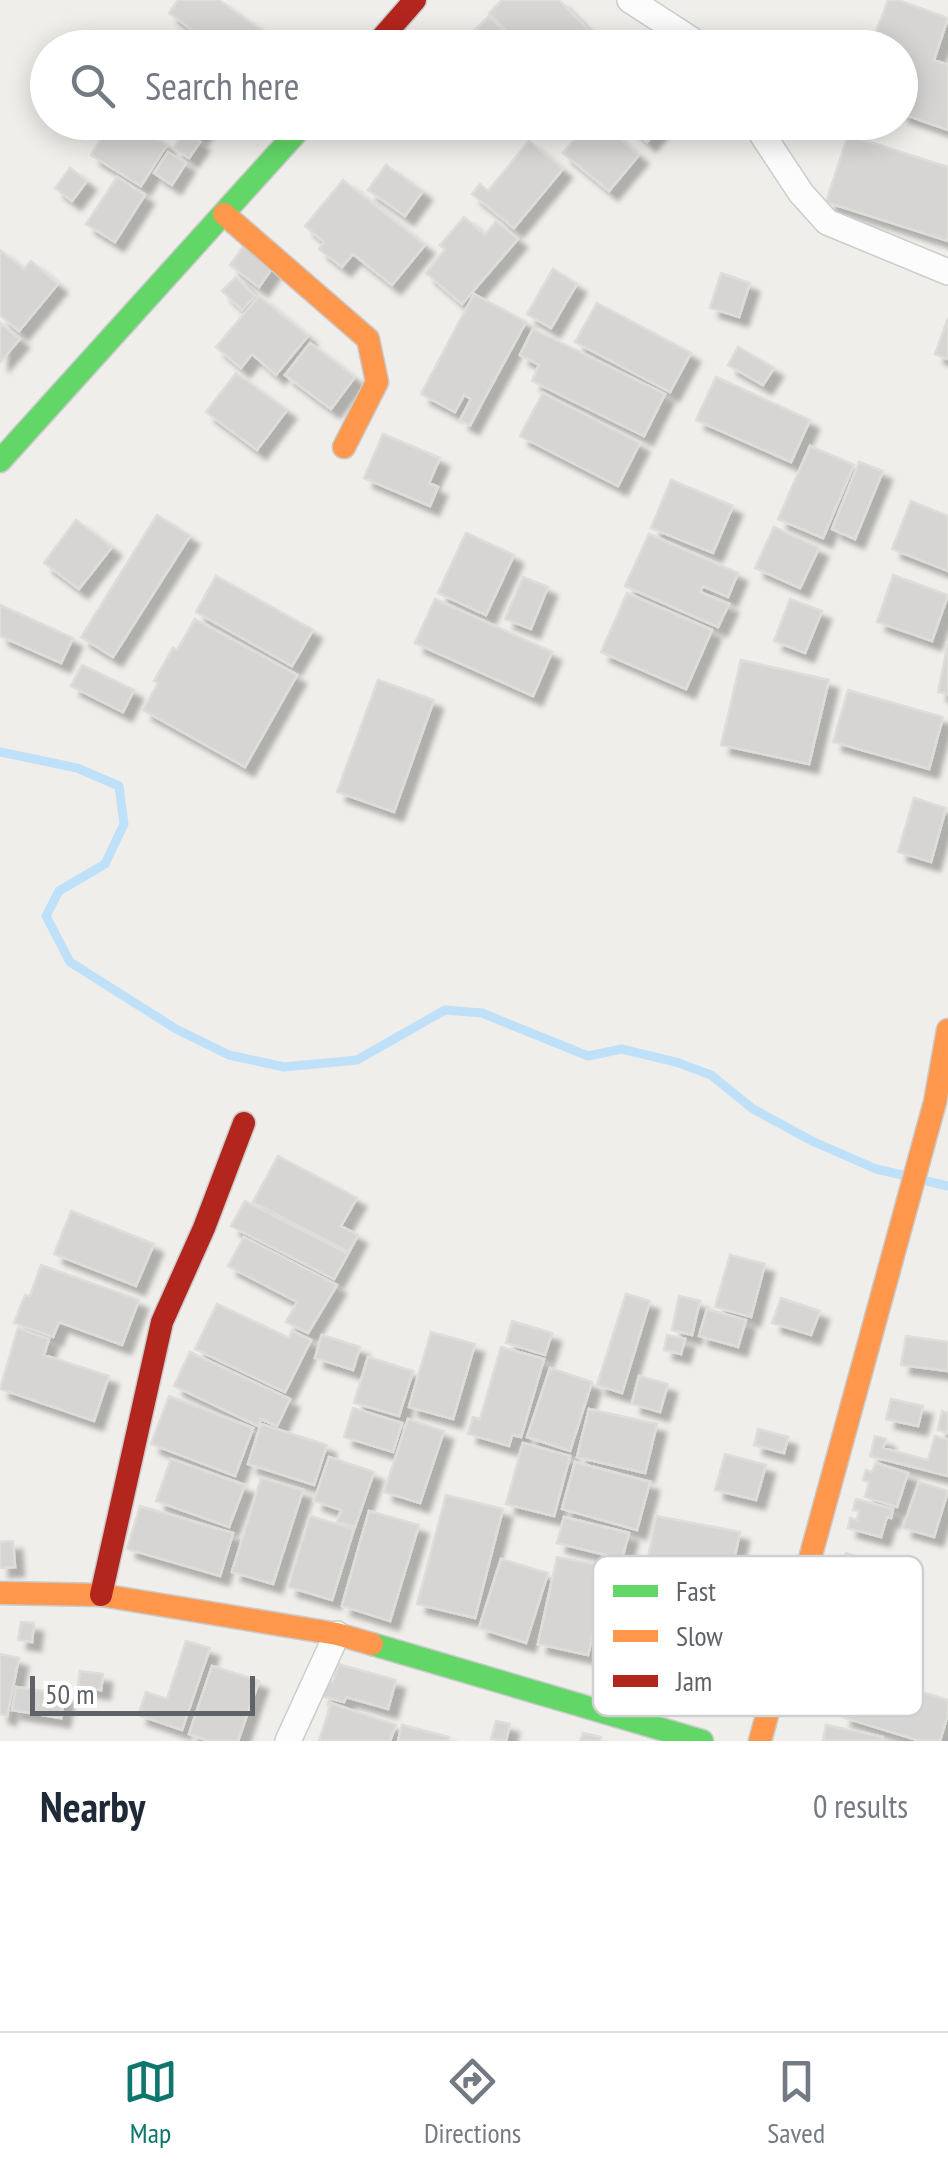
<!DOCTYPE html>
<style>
body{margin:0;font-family:"PT Sans Narrow",sans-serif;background:#f2f2f3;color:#1f2937}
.scale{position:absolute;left:30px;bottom:25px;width:225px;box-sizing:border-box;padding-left:10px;border:5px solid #5f6368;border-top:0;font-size:28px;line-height:35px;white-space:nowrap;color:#5f6368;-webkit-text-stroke:8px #fff;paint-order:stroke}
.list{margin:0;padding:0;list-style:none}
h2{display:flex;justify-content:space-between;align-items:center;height:130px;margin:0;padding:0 40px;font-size:42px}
h2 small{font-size:32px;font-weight:400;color:#747a83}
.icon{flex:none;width:55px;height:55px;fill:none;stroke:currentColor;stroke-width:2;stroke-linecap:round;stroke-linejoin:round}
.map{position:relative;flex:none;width:948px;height:1741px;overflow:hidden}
.search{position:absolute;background:#fff;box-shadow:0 5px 25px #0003;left:30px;right:30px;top:30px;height:110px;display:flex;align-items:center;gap:25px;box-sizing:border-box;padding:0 35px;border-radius:55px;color:#747a83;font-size:38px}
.sheet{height:290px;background:#fff}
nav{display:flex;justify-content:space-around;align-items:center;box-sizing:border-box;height:140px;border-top:2px solid #e0e1e3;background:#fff;font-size:28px;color:#747a83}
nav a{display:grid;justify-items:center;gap:5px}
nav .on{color:#0f766e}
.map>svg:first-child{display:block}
</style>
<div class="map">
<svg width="948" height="1741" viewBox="0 0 948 1741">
<defs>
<filter id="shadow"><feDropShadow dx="9" dy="9" stdDeviation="2.5" flood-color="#0004"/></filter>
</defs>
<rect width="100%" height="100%" fill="#efeeea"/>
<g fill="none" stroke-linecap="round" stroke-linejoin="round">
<path stroke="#bfe0f9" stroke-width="9" d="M0,752L77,768L119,786L124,824L105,864L59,891L46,916L70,962L176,1029L229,1055L284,1067L357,1060L445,1010L482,1013L588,1056L622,1049L676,1062L711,1075L753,1109L812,1141L876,1169L907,1176
M922,1180L948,1186"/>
</g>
<path fill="#d6d5d3" stroke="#deddd9" stroke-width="2.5" filter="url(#shadow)" d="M178,0H219L278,42L274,48H217L169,13Z
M502,0H559L602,44L599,48H523L489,13Z
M888,0H898L948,18L934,60L948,65V130L900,113V48H870Z
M489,16L521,48H457Z
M145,36L160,48H136Z
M111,122H130L167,145L141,186L91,155Z
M181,122H208L198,136Z
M589,122H599L639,155L609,191L563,153Z
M625,122H664L647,142Z
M185,131L200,142L189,158L174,148Z
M848,135L948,167V241L826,202Z
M529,141L563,169L514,228L472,194L480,184L488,191Z
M168,152L186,163L172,185L154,173Z
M386,165L423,191L405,216L368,190Z
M70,168L87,181L72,201L55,188Z
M117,177L145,195L115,242L86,224Z
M343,180L425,245L392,285L353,254L342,267L319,249L324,242L305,226Z
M464,217L485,235L496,221L518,239L462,304L426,273L445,249L440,245Z
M246,243L275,264L259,287L230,265Z
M0,250L24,269L31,261L58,284L19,331L0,315Z
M553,269L577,284L551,328L527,314Z
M721,273L750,283L739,317L710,308Z
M236,277L255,296L242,310L222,291Z
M474,294L526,322L470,425L460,420L471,399L464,395L455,412L421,394Z
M259,296L308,336L276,375L252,354L241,368L216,347Z
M597,303L691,353L670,392L575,342Z
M948,318V359L935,354Z
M0,323L20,339L0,362Z
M533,329L665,394L644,436L532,381L539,365L520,355Z
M310,343L355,377L331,409L285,375Z
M738,347L774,368L763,385L728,365Z
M236,373L287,410L257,450L206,412Z
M716,377L810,420L791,462L696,420Z
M543,393L640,443L618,486L520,436Z
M383,434L440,458L429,483L438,487L430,506L364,478Z
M810,446L854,465L823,538L778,519Z
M859,462L883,471L855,539L832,529Z
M671,480L733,506L713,553L651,528Z
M911,501L948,516V571L892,549Z
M157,515L190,536L113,657L81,637Z
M76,520L112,547L79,589L44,563Z
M774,527L819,548L800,588L755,568Z
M466,533L514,555L486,615L438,593Z
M649,534L738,573L728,597L703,586L700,592L729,604L718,627L625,586Z
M893,575L948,595L932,641L877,622Z
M216,576L313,630L292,666L196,612Z
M523,577L548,587L531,629L505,619Z
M627,593L712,630L686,689L601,652Z
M435,599L552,652L533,696L415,643Z
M790,599L822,611L805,653L774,641Z
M0,605L73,638L61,663L0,636Z
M195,619L297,675L245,767L143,710L158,683L154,681L173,648L177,650Z
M948,643V694L938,692Z
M741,660L829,680L809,764L721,745Z
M82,665L134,690L123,712L71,686Z
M378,680L434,700L394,812L337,792Z
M848,690L943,717L929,769L833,742Z
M914,798L946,808L931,862L898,852Z
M278,1156L357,1198L341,1226L358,1235L349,1252L253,1202Z
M245,1201L348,1254L334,1279L231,1226Z
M71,1211L154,1244L136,1286L54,1254Z
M244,1237L337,1285L308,1333L286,1322L297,1302L228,1266Z
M730,1255L765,1264L751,1317L715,1307Z
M41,1265L139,1300L122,1345L59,1322L53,1337L14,1323L25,1295L30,1296Z
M626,1294L650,1301L622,1393L597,1385Z
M679,1296L700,1301L692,1335L672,1330Z
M781,1298L820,1311L811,1335L772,1323Z
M217,1304L289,1338L292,1331L311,1340L285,1392L195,1349Z
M707,1309L746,1320L738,1347L699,1336Z
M512,1321L552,1333L545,1355L506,1343Z
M18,1328L49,1339L44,1355L109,1376L94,1421L0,1389Z
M431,1332L475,1344L453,1419L409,1407Z
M322,1335L360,1347L353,1370L315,1358Z
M667,1335L685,1339L681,1354L664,1350Z
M906,1336L948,1342V1371L901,1365Z
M501,1347L544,1359L521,1437L512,1435L509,1446L468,1434L473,1417L480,1419Z
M190,1352L290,1399L277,1426L261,1419L258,1426L174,1386Z
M368,1357L413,1371L399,1416L354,1403Z
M550,1368L592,1382L570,1451L527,1437Z
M639,1376L668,1384L660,1412L632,1404Z
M169,1396L253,1428L235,1476L151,1444Z
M891,1399L923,1406L918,1426L886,1419Z
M353,1408L402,1423L393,1452L344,1437Z
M589,1409L657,1424L645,1473L577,1457Z
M942,1411L948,1413V1433L938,1430Z
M408,1419L444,1431L420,1503L384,1492Z
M261,1424L327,1445L314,1485L248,1464Z
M758,1429L788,1437L784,1453L754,1445Z
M875,1436L886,1439L883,1448L928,1460L935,1436L948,1440V1476L870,1456Z
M523,1443L570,1456L554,1516L506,1504Z
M725,1454L766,1465L756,1500L715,1490Z
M329,1457L374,1472L355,1527L337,1522L341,1510L314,1501Z
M171,1459L245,1485L229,1527L156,1501Z
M575,1462L650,1482L637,1530L562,1509Z
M876,1463L908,1473L897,1507L865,1497L869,1482L863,1480L866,1470L872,1472Z
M261,1478L303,1490L273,1584L232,1572Z
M919,1482L948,1491L934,1537L903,1528Z
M446,1495L503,1509L475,1618L417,1604Z
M856,1499L893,1509L891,1518L887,1517L881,1537L848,1528L850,1518L857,1520L859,1511L853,1510Z
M140,1506L233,1533L220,1576L127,1549Z
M369,1511L419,1525L390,1621L342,1606Z
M310,1516L354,1529L332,1600L288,1587Z
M656,1516L740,1532L730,1579L647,1563Z
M564,1517L629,1533L622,1559L557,1543Z
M13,1541L15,1567L0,1568V1542Z
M846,1553L861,1558L857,1572L841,1567Z
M557,1557L608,1567L588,1655L538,1644Z
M501,1559L548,1573L526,1643L479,1628Z
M21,1622L34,1623L32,1642L18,1640Z
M186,1641L210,1648L182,1730L138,1715L146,1692L167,1699Z
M0,1654L19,1658L7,1716L0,1714Z
M338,1664L396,1680L388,1709L346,1697L344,1702L321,1696L326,1680L333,1682Z
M212,1666L259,1681L238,1741H209L189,1734Z
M80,1671L103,1674L101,1690L78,1687Z
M856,1672L948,1700V1714L940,1741H920L842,1717Z
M16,1687L65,1694L61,1718L12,1710Z
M331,1703L396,1725L390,1741H319Z
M496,1721L510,1724L506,1741L491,1739Z
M402,1725L449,1737L448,1741H398Z
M826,1725L882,1737L881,1741H823Z
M583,1733L601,1737L600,1741H580Z"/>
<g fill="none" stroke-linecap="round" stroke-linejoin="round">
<g stroke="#cbcccc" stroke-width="28">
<path id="street" d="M630,0L704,48
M754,122L801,193L827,222L948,272
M288,1741L337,1634"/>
</g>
<g stroke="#cacacb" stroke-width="25">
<path id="fast" d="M0,461L306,122
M372,1644L702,1741"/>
</g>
<g stroke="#cacacb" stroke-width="25">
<path id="slow" d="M224,214L368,339L377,382L344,447
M0,1593L101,1595L337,1634L372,1644
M760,1741L935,1102L948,1030"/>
</g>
<g stroke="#cacacb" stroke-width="25">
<path id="jam" d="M373,48L415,0
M101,1595L162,1322L204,1228L244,1123"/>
</g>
<use href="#street" stroke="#fdfcfc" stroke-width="25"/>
<use href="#fast" stroke="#63d668" stroke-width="22"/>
<use href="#slow" stroke="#ff974d" stroke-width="22"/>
<use href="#jam" stroke="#b3261e" stroke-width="22"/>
</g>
<rect x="593" y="1556" width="330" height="160" rx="15" fill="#fff" stroke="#cfd0d2" stroke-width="2.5"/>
<rect x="613" y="1585" width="45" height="12" fill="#63d668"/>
<rect x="613" y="1630" width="45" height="12" fill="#ff974d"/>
<rect x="613" y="1675" width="45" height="12" fill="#b3261e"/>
<g font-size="28" fill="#5f6368">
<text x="676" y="1601">Fast</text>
<text x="676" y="1646">Slow</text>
<text x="676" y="1691">Jam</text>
</g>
</svg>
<div class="scale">50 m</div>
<div class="search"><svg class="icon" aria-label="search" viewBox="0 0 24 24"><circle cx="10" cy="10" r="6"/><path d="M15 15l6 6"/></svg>Search here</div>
</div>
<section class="sheet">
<h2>Nearby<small>0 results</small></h2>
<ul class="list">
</ul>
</section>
<nav>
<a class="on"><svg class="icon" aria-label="map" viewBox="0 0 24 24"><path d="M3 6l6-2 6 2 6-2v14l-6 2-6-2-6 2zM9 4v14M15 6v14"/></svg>Map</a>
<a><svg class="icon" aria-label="directions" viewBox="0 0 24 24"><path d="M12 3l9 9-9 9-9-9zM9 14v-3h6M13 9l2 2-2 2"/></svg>Directions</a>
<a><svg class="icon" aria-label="saved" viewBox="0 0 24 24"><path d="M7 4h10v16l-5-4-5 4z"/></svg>Saved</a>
</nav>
